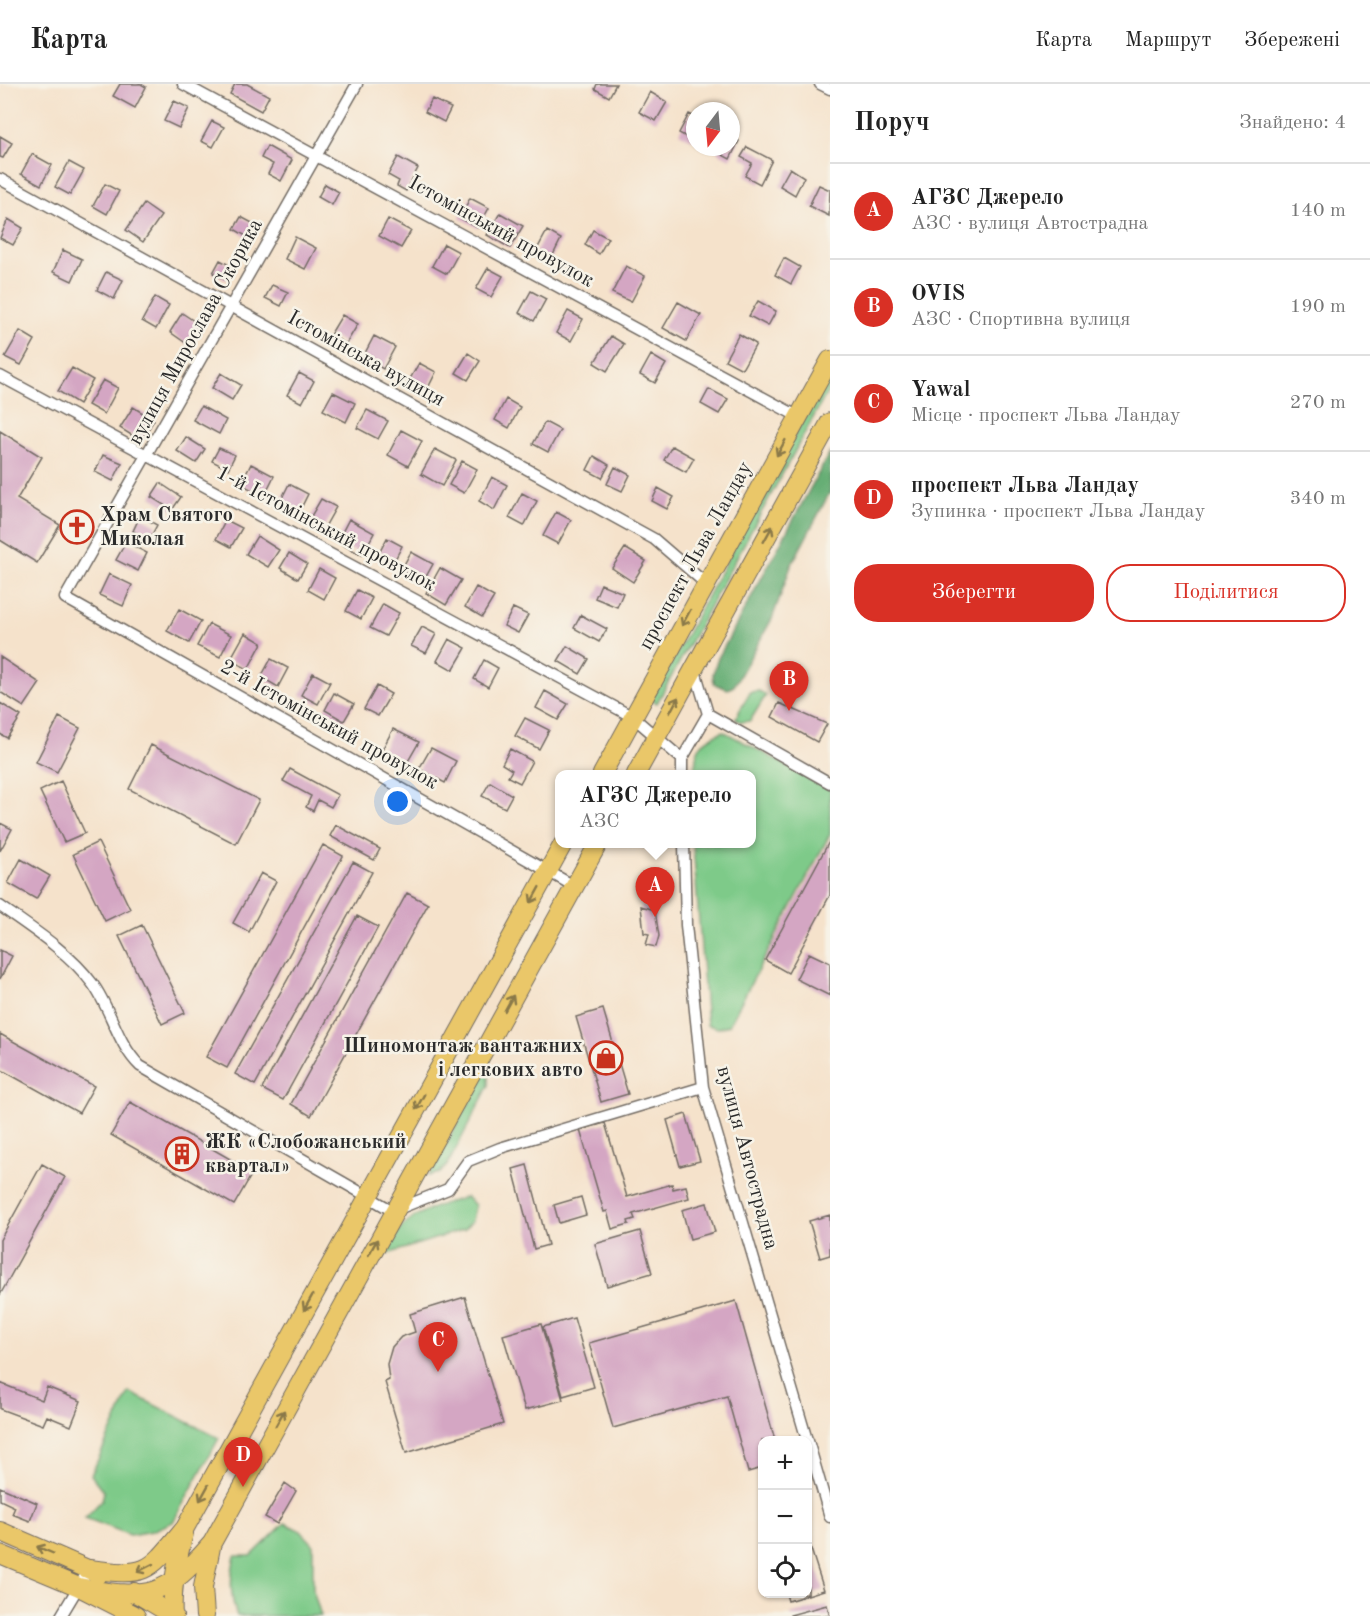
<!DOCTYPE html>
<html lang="uk">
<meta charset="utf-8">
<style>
body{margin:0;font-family:"Old Standard TT",serif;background:#f6f6f6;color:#222}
.controls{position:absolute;right:18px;bottom:18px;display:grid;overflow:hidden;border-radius:12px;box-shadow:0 2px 4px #0004}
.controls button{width:54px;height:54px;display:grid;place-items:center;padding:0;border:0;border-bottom:2px solid #e0e0e0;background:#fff;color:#222;font:30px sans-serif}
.compass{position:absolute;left:686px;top:18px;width:54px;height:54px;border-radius:50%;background:#fff;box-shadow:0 2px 4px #0004;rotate:196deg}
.you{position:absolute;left:398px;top:718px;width:21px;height:21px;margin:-15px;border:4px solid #fff;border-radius:50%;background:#1a73e8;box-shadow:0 0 0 9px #1a73e833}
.badge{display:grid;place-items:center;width:39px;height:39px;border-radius:50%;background:#d93025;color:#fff;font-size:20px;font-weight:700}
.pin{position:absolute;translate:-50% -50px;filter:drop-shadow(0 2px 3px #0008)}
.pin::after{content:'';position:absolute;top:32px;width:21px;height:18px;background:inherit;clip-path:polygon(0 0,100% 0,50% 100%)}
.popup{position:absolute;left:555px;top:686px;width:201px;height:78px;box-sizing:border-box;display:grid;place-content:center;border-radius:12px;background:#fff;filter:drop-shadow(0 2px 4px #0005);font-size:20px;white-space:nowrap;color:#767676}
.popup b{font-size:22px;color:#222}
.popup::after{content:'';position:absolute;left:50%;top:100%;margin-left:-12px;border:12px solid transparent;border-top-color:#fff}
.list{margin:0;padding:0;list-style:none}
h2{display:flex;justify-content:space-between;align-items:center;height:78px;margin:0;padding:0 24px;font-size:26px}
h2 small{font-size:20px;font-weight:400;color:#767676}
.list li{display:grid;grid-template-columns:39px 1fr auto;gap:18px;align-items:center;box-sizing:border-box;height:96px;padding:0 24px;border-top:2px solid #e0e0e0}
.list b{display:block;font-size:22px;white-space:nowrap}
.list p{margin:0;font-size:20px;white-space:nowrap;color:#767676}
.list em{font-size:20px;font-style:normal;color:#767676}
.actions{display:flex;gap:12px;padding:18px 24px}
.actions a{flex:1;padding:14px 0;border:2px solid #d93025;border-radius:24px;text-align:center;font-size:21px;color:#d93025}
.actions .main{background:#d93025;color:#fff}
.icon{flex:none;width:33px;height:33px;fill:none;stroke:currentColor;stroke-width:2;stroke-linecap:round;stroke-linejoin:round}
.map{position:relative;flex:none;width:830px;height:1532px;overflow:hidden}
header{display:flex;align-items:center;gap:36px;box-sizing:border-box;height:84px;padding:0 30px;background:#fff;border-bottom:2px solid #e0e0e0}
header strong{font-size:28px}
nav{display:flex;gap:33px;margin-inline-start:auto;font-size:21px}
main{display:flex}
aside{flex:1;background:#fff}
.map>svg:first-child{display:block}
</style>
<header>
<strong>Карта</strong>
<nav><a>Карта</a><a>Маршрут</a><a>Збережені</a></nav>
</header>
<main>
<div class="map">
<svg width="830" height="1532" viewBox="0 0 830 1532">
<rect width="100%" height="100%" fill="#f7f3e8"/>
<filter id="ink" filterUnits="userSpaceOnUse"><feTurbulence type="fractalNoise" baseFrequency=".0167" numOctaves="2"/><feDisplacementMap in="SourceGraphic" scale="12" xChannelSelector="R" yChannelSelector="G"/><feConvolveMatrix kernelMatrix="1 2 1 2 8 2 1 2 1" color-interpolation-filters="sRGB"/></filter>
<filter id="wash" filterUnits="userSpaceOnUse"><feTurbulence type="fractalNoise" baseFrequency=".008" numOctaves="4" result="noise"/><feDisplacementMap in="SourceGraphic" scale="24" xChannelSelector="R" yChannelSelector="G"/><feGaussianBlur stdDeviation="1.35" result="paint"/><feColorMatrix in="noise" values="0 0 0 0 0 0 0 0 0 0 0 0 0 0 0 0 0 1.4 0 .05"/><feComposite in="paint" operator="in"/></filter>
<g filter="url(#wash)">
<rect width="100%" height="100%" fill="#f5e2cb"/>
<path fill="#7eca89" stroke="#547a5a" stroke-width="1.5" d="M830,286V303L657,619L651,616Z
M759,607L766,611L750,637L741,638L735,635L750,608Z
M723,647L830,705V750L729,941L718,944L707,941L693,760H751V690H695C695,663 698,659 723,647Z
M485,989L489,991V1001L448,1080L440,1089L428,1092Z
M466,1113L475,1121L472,1137L465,1145L388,1170C395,1132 434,1123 466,1113Z
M129,1308L219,1354L173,1438L152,1447L130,1451L85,1434L102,1416L104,1408L91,1391Z
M285,1439L301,1447L313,1460V1506L321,1532H237C230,1513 230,1492 235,1472H251Z"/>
<path fill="#66ae75" stroke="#486c50" stroke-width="1.5" d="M830,368V408L791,482L772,535L734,602L728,605L714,600L713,590L717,576Z"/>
<g id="blocks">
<path fill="#d4a6c3" d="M120,0H141L146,3L135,24L113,12Z
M235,0H247L269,12L261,27L230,10Z
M597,0H616L609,13L595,5Z
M650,8L667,18L656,37L639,28Z
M432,15L451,24L444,38L425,28Z
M174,17L189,24L179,44L164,37Z
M689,30L695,33L692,56L679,49Z
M212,37L224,43L213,63L201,57Z
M0,52L12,59L3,74L0,73Z
M731,52L739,57L730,75L717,68L720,63H731Z
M267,62L292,76L281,97L268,90L273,80L261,74Z
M747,63L772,76L760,100L745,92L752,79L741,73Z
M32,70L52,81L41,101L21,90Z
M398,73L418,84L406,107L397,102L399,97L388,91Z
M69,78L84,86L70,111L55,103Z
M790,84L804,93L795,111L780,102Z
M105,100L119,107L107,130L93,122Z
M325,100L339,108L332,121L318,113Z
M819,101L830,106L829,132L809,122Z
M470,114L489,124L478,144L460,134Z
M144,120L161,132L143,158L126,146Z
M500,129L523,142L510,164L487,151Z
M241,133L258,142L251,155L234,145Z
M8,135L23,144L13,161L0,154Z
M388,135L411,147L401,164L379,152Z
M593,146L608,154L599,170L585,161Z
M547,147L561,155L549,179L534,171Z
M295,153L316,164L305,185L285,175Z
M444,160L459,168L447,190L432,182Z
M63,166L82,175L72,197L53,188Z
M784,174L800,183L791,200L775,191Z
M220,176L233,183L226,196L213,189Z
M626,182L645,192L631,218L612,209Z
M488,184L503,192L491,213L476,205Z
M106,188L123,196L114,215L97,206Z
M272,201L288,208L281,222L265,214Z
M531,207L546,215L534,237L519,229Z
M155,213L169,221L156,245L142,237Z
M758,217L776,227L768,242L749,232Z
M678,218L701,231L686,257L663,244Z
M568,227L583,235L571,257L556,249Z
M182,229L203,243L190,262L170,248Z
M342,231L358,240L346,260L330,251Z
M20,247L35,256L21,281L5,273Z
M739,250L756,260L742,285L725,276Z
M374,252L395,263L383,285L363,273Z
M611,252L624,260L607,287L594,279Z
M468,269L480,277L468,296L456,289Z
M651,271L666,280L655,299L640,291Z
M419,279L436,288L428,304L410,295Z
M72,284L93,296L79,320L58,307Z
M221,289L241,301L232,316L212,304Z
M299,289L314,297L302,319L287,311Z
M103,296L118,304L104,330L88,321Z
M709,305L728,315L719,330L701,320Z
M333,308L355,319L346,338L323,326Z
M506,315L520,323L509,344L495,336Z
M201,322L226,336L219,350L193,336Z
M133,323L154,336L141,357L120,344Z
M367,326L388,337L378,355L357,344Z
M545,338L560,346L548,368L533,360Z
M401,346L422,357L408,382L388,371Z
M0,347L42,373L17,415L60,441L37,479L0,456Z
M186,353L205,365L196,379L177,367Z
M672,362L694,374L686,388L664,376Z
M219,364L235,371L228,385L212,377Z
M435,365L456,376L442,402L421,390Z
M103,371L122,379L113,397L95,388Z
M594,372L609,381L602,394L587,386Z
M462,377L477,385L464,409L449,401Z
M251,380L274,392L264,412L241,400Z
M615,383L630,391L622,407L607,400Z
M492,393L507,401L494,426L479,417Z
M160,399L181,413L172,426L151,413Z
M289,400L308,410L297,432L278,422Z
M658,404L674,413L667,425L652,417Z
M522,409L537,417L524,442L509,434Z
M321,415L336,423L322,448L307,439Z
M556,428L571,436L558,460L543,452Z
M140,432L157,441L149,456L133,447Z
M349,435L374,449L362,471L337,458Z
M69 444a8 8 0 1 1 16 0a8 8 0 1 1-16 0Z
M226,436L242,444L231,463L216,455Z
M257,452L279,466L268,483L246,470Z
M387,454L402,462L391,483L376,475Z
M126,458L147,469L138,487L116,476Z
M625,464L646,477L633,498L612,484Z
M411,468L433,480L423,498L401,486Z
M289,469L307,480L298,495L280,484Z
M440,484L461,496L446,521L426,509Z
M319,485L335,494L324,515L308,506Z
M109,490L132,501L123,522L99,511Z
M601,500L623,509L617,523L595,514Z
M476,503L494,513L482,533L465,523Z
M357,506L372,514L361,535L346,527Z
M383,520L399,529L386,552L370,544Z
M513,524L528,531L518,549L504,542Z
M179,525L201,537L189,559L167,547Z
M581,531L607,545L599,558L574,544Z
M209,540L231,551L220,573L197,562Z
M422,543L436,550L426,569L411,562Z
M245,549L262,559L248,585L230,576Z
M449,555L466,564L453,586L437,577Z
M567,562L589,575L580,590L558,577Z
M0,573L40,599L24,623L0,608Z
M271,575L288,584L278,603L261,593Z
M484,576L498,584L488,603L474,595Z
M313,589L330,598L318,620L301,611Z
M377,602L391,610L378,632L364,625Z
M545,607L568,620L558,636L536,624Z
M334,609L354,620L344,637L325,626Z
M0,619L21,632L7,654L0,650Z
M779,619L827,640L817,658L772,633Z
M59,633L80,644L57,688L36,678Z
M525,634L549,646L539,665L515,652Z
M393,645L419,658L407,679L382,666Z
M151,661L259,716L236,760L129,705Z
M431,664L456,677L445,699L419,685Z
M510,665L532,677L520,699L508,693L512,686L502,680Z
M290,685L338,711L331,723L318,716L313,727L306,723L311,712L283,697Z
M61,697L85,749L64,758L40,707Z
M490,698L512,711L505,724L482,712Z
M0,739L12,745L0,767Z
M336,741L380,765L374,776L330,752Z
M830,756V811L788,889L765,876Z
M98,758L130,825L105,837L73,770Z
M323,761L343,772L227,984L206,973Z
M21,775L50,792L36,815L8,799Z
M353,778L372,788L255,1001L235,990Z
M261,789L276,797L249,848L233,839Z
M407,809L428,820L311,1032L291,1020Z
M641,822L655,826L659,852L656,863L646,861L649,850L644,849Z
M357,832L378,843L283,1016L262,1005Z
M142,841L185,929L162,940L119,852Z
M0,866L12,872L0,895Z
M809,869L830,879V912L796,895Z
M603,925L628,1010L601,1018L576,933Z
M0,950L94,1002L79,1029L0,985Z
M130,1018L253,1088L234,1121L111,1051Z
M686,1030L700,1077L680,1082L667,1036Z
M605,1039L627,1113L672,1100L673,1105L686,1102L689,1114L633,1130L635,1135L628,1137L629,1140L612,1145L607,1127L604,1128L580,1046Z
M42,1080L65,1093L0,1211V1156Z
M527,1081L548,1161L534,1165L513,1085Z
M581,1113L586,1131L559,1139L554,1121Z
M707,1119L715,1148L690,1155L682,1126Z
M830,1131V1171L820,1174L809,1137Z
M640,1147L652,1189L607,1202L595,1160Z
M465,1213L503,1340L406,1369L385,1298L389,1296L387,1280L392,1263L401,1253L415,1248L410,1230Z
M736,1217L775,1356H762V1384L748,1388L727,1312L613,1344L589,1259Z
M574,1234L594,1303L563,1312L543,1243Z
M541,1240L563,1316L525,1326L503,1251Z
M0,1299L42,1316L47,1303L81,1317L71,1342L47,1332L43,1341L0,1325Z
M285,1399L296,1407L277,1440L265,1433Z
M0,1403L37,1419L30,1437L12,1430L15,1423L0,1416Z
M810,1462L824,1506L788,1517L786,1510H808V1463Z
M827,1521L830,1532H790V1531Z"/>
</g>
</g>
<g filter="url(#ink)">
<use href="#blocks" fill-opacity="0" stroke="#726b63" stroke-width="1.5"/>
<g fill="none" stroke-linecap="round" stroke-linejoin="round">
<g stroke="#726b63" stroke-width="13">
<path id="minor" d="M183,0L799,333
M357,0L65,514L574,802
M820,0L830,5
M0,95L654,455L705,499
M0,292L633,633L682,675V690
M694,583L708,630L830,699
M682,675L708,630
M684,760L686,841L703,1003L807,1356
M0,822C31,844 69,868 92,899C111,924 117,960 140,982L393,1127L448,1105L468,1077L500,1064L703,1003
M808,1357L830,1433
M61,1532L89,1485"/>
</g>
<g stroke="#726b63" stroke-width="20">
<path id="primary" d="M602,690L830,276
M636,690L830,338
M0,1447L99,1490
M0,1470L79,1503L136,1532
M89,1485C148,1493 148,1489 185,1444L563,760
M79,1503C148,1516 165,1514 212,1459L598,760
M134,1508L174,1532
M173,1532C171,1504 177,1476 184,1449
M205,1532L203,1503L211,1463"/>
</g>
<use href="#minor" stroke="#fff" stroke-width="10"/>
<use href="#primary" stroke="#eac769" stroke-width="18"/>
</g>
<defs><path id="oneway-shaft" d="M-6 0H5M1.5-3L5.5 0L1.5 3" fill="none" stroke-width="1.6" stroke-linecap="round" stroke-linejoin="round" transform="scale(1.5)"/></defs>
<g stroke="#8a794a">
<use href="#oneway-shaft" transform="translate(781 364) rotate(119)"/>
<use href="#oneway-shaft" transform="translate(768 450) rotate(-61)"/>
<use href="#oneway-shaft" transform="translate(686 534) rotate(118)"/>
<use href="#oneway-shaft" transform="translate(674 621) rotate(-62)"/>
<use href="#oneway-shaft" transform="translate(535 811) rotate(119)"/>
<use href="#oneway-shaft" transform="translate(509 919) rotate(-61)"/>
<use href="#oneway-shaft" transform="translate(420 1018) rotate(119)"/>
<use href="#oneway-shaft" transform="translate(373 1163) rotate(-61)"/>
<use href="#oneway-shaft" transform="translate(308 1219) rotate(119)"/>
<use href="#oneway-shaft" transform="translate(280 1334) rotate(-61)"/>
<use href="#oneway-shaft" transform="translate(204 1409) rotate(119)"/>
<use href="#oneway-shaft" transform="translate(45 1466) rotate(-157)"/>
<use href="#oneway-shaft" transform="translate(145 1484) rotate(153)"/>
</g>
</g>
<defs>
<g id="church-ring" transform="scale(1.725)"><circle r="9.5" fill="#f7f3e8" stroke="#c8321e" stroke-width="1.5"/><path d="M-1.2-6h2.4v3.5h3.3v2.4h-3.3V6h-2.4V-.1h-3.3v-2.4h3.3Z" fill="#c8321e"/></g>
<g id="shop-ring" transform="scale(1.725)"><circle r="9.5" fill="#f7f3e8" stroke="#c8321e" stroke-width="1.5"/><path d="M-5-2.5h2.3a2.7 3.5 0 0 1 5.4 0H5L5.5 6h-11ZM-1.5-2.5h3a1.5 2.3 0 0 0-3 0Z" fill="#c8321e"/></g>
<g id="building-ring" transform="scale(1.725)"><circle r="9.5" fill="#f7f3e8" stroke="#c8321e" stroke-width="1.5"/><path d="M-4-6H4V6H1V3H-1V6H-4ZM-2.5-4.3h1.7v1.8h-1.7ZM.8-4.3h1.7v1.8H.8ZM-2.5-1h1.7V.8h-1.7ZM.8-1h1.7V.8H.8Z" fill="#c8321e"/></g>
</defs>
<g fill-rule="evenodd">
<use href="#church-ring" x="77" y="443"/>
<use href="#shop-ring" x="606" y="974"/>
<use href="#building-ring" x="182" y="1070"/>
</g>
<g text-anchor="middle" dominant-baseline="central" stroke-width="5" stroke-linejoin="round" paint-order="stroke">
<g font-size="21" fill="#2b2b2b" stroke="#f7f3e8">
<text transform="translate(501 148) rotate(29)">Істомінський провулок</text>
<text transform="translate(196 248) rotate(-61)">вулиця Мирослава Скорика</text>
<text transform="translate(366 275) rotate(29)">Істомінська вулиця</text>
<text transform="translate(326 445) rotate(28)">1-й Істомінський провулок</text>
<text transform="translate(696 472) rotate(-61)">проспект Льва Ландау</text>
<text transform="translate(329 641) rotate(29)">2-й Істомінський провулок</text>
<text transform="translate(747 1074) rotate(75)">вулиця Автострадна</text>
</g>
<g font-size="21" font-weight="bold" fill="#2b2b2b" stroke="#f7f3e8" text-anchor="start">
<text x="100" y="431">Храм Святого<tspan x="100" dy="24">Миколая</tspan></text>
<text x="583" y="962" text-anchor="end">Шиномонтаж вантажних<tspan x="583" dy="24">і легкових авто</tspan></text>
<text x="205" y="1058">ЖК «Слобожанський<tspan x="205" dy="24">квартал»</tspan></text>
</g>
</g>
</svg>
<div class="controls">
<button>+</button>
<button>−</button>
<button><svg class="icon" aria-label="locate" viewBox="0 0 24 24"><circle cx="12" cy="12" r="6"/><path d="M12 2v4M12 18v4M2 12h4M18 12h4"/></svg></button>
</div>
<svg class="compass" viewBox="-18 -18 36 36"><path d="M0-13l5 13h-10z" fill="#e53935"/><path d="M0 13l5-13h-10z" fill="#767676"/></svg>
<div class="you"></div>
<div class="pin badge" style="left:655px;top:833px">A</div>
<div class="popup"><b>АГЗС Джерело</b>АЗС</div>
<div class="pin badge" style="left:789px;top:627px">B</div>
<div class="pin badge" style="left:438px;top:1288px">C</div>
<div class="pin badge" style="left:243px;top:1403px">D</div>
</div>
<aside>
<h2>Поруч<small>Знайдено: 4</small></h2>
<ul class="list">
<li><span class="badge">A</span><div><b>АГЗС Джерело</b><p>АЗС · вулиця Автострадна</p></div><em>140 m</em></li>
<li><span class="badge">B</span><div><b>OVIS</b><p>АЗС · Спортивна вулиця</p></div><em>190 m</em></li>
<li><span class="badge">C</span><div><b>Yawal</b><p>Місце · проспект Льва Ландау</p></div><em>270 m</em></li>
<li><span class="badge">D</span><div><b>проспект Льва Ландау</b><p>Зупинка · проспект Льва Ландау</p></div><em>340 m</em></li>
</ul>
<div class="actions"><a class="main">Зберегти</a><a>Поділитися</a></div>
</aside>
</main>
